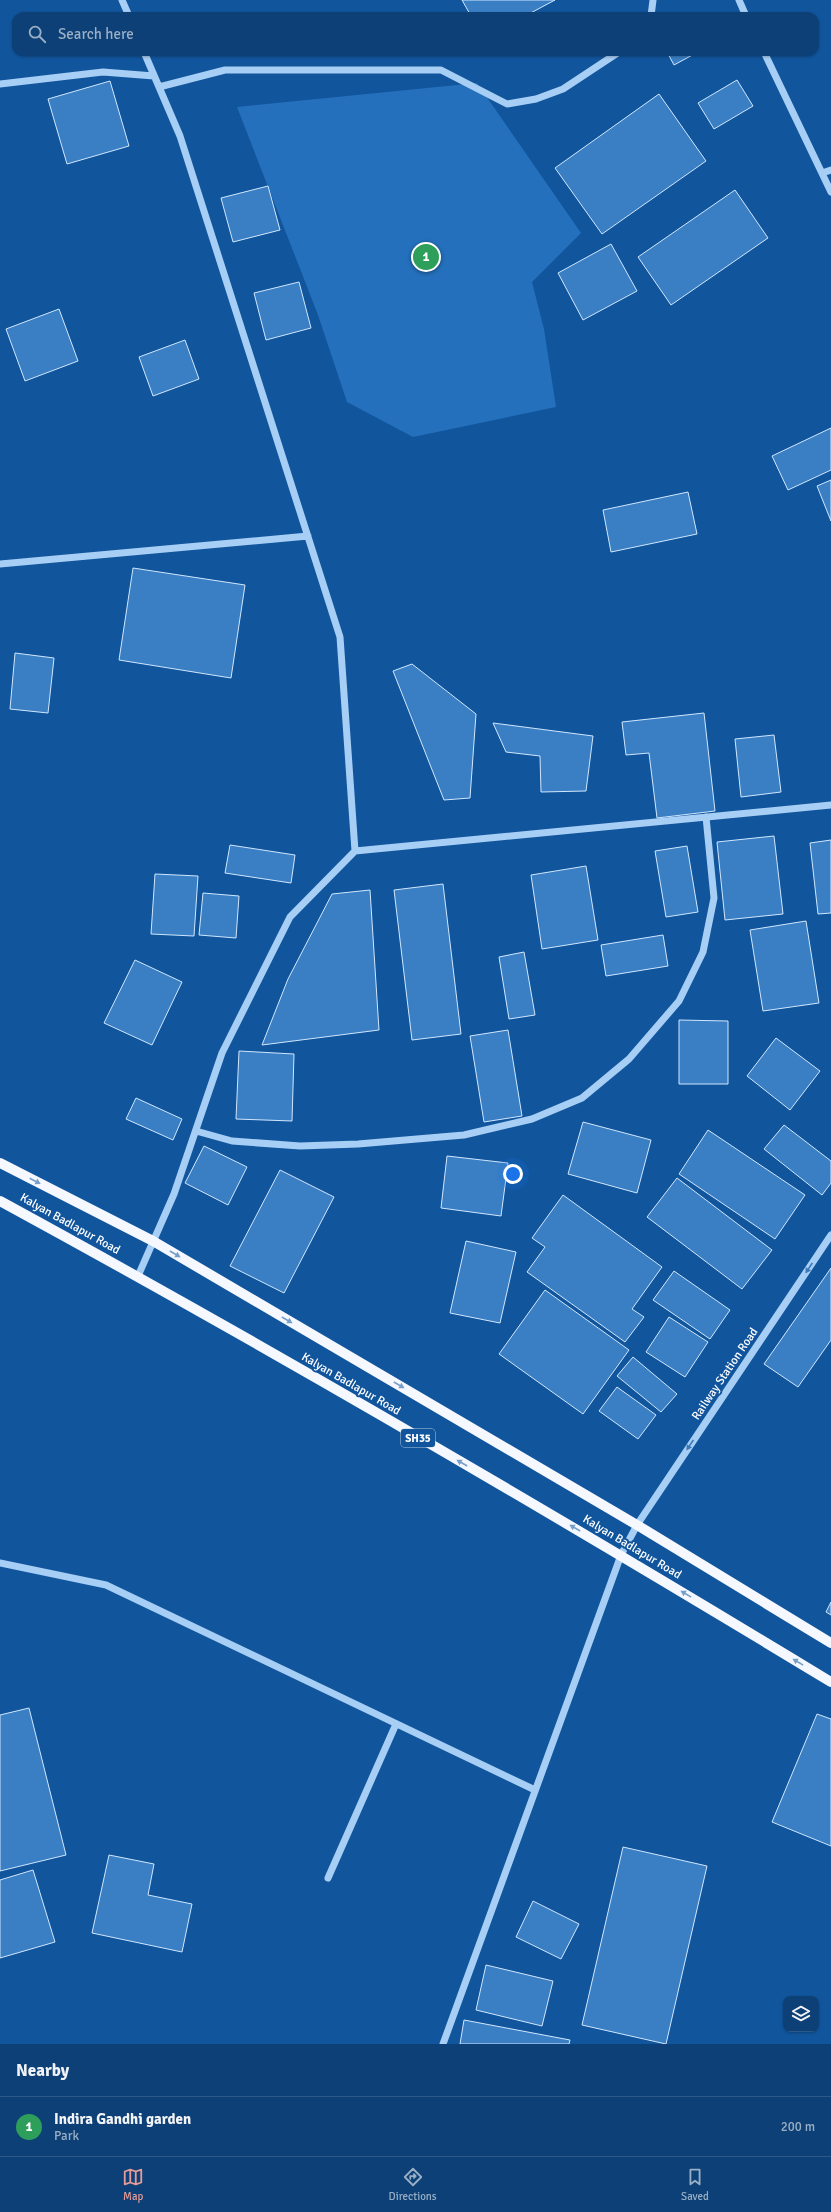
<!DOCTYPE html>
<style>
body{margin:0;font-family:Signika,sans-serif;background:#1b4b7e;color:#f1f3f6}
.controls{position:absolute;right:12px;bottom:12px;display:grid;overflow:hidden;border-radius:8px;box-shadow:0 1px 3px #0004}
.controls button{width:36px;height:36px;display:grid;place-items:center;padding:0;border:0;border-bottom:1px solid #2d5988;background:#0d4076;color:#f1f3f6;font:20px sans-serif}
.you{position:absolute;left:513px;top:1174px;width:14px;height:14px;margin:-10px;border:3px solid #fff;border-radius:50%;background:#1a73e8;box-shadow:0 0 0 6px #1a73e833}
.badge{display:grid;place-items:center;width:26px;height:26px;border-radius:50%;background:#e69b98;color:#fff;font-size:13px;font-weight:700}
.pin{position:absolute;translate:-50% -50%;border:2px solid #fff;box-shadow:0 1px 4px #0006}
.list{margin:0;padding:0;list-style:none}
h2{display:flex;justify-content:space-between;align-items:center;height:52px;margin:0;padding:0 16px;font-size:17px}
h2 small{font-size:13px;font-weight:400;color:#9aafc5}
.list li{display:grid;grid-template-columns:26px 1fr auto;gap:12px;align-items:center;box-sizing:border-box;height:60px;padding:0 16px;border-top:1px solid #2d5988}
.list b{display:block;font-size:15px;white-space:nowrap}
.list p{margin:0;font-size:13px;white-space:nowrap;color:#9aafc5}
.list em{font-size:13px;font-style:normal;color:#9aafc5}
.icon{flex:none;width:22px;height:22px;fill:none;stroke:currentColor;stroke-width:2;stroke-linecap:round;stroke-linejoin:round}
.map{position:relative;flex:none;width:831px;height:2044px;overflow:hidden}
.search{position:absolute;background:#0d4076;box-shadow:0 1px 3px #0004;left:12px;right:12px;top:12px;height:44px;display:flex;align-items:center;gap:10px;box-sizing:border-box;padding:0 14px;border-radius:12px;color:#9aafc5;font-size:15px}
.sheet{height:112px;background:#0d4076}
nav{display:flex;justify-content:space-around;align-items:center;box-sizing:border-box;height:56px;border-top:1px solid #2d5988;background:#0d4076;font-size:11px;color:#9aafc5}
nav a{display:grid;justify-items:center;gap:2px}
nav .on{color:#e69b98}
.map>svg:first-child{display:block}
</style>
<div class="map">
<svg width="831" height="2044" viewBox="0 0 831 2044">
<rect width="100%" height="100%" fill="#11559d"/>
<path fill="#2470bc" d="M477,83L581,233L532,282L544,329L556,407L413,437L347,402L318,315L237,107Z"/>
<path fill="#3a7fc4" stroke="#d0e7fe" d="M462,0H555L525,16H471Z
M667,52H698L674,65Z
M737,80L753,106L714,129L698,103Z
M110,81L129,146L67,164L48,99Z
M659,94L706,161L602,234L555,168Z
M268,186L280,230L233,242L221,198Z
M735,190L768,238L671,305L638,257Z
M611,244L637,291L583,320L558,273Z
M299,282L311,328L266,340L254,293Z
M59,309L78,361L25,381L6,329Z
M185,340L199,379L153,396L139,357Z
M831,428V470L788,490L772,456Z
M831,480V521L817,486Z
M688,492L697,534L611,552L603,510Z
M133,568L245,585L231,678L119,660Z
M15,653L54,658L48,713L10,709Z
M412,664L476,714L470,798L444,800L393,671Z
M704,713L715,811L657,818L649,753L626,755L622,722Z
M493,723L593,736L586,791L541,792L540,756L506,752Z
M774,735L781,792L741,797L735,739Z
M774,836L783,914L725,920L717,842Z
M831,840V913L818,914L810,843Z
M230,845L295,855L291,883L225,873Z
M687,846L698,912L666,917L655,851Z
M586,866L598,940L542,949L531,875Z
M155,874L198,876L194,936L151,934Z
M443,884L461,1034L412,1040L394,890Z
M370,890L379,1030L262,1045L288,979L332,894Z
M203,893L239,896L236,938L199,935Z
M806,921L819,1003L763,1011L750,930Z
M663,935L668,966L606,976L601,945Z
M524,952L535,1015L509,1019L499,957Z
M135,960L182,982L152,1045L104,1023Z
M679,1020L728,1021V1084H679Z
M508,1030L522,1116L484,1122L470,1036Z
M776,1038L820,1071L790,1110L747,1076Z
M239,1051L294,1054L292,1121L236,1119Z
M136,1098L182,1119L173,1140L126,1119Z
M583,1122L651,1140L637,1193L568,1174Z
M784,1125L831,1161V1183L822,1195L764,1149Z
M708,1130L805,1195L775,1239L679,1174Z
M204,1146L247,1167L228,1205L185,1183Z
M447,1156L508,1163L501,1216L441,1208Z
M280,1170L334,1197L284,1293L230,1266Z
M677,1178L772,1250L742,1289L647,1217Z
M563,1195L662,1267L632,1309L644,1317L625,1342L527,1272L545,1247L532,1238Z
M466,1241L516,1252L500,1323L450,1313Z
M831,1268V1340L798,1387L764,1364Z
M674,1271L730,1310L710,1339L653,1300Z
M545,1290L629,1350L583,1414L499,1354Z
M669,1317L708,1342L685,1377L646,1352Z
M633,1357L677,1394L661,1412L617,1376Z
M617,1387L656,1415L638,1439L599,1411Z
M831,1602V1615L826,1612Z
M29,1708L66,1855L0,1871V1715Z
M817,1714L831,1719V1846L772,1822Z
M623,1847L707,1866L666,2044L582,2025Z
M109,1855L154,1864L148,1895L192,1904L182,1952L92,1933Z
M33,1870L55,1942L0,1958V1880Z
M533,1901L579,1924L561,1959L516,1937Z
M486,1965L553,1981L542,2026L476,2010Z
M464,2020L570,2040L569,2044H460Z"/>
<g fill="none" stroke-linecap="round" stroke-linejoin="round">
<path stroke="#a7cef4" stroke-width="7" d="M122,0L129,16
M739,0L746,16
M651,16L653,0
M764,52L831,192
M0,84L103,72L154,76
M159,87L225,70H441L507,104L536,99L563,89L619,52
M822,173L831,170
M0,564L308,536
M355,851L831,805
M196,1131L232,1141L300,1146L358,1144L464,1135L532,1119L582,1098L629,1059L679,1001L703,952L714,898L706,817
M138,1276L174,1194L222,1053L290,917L355,851L340,637L180,136L144,52
M0,1563L106,1585L535,1790
M328,1878L396,1724
M443,2044L621,1555L637,1525L831,1235"/>
<path stroke="#f5f9ff" stroke-width="10" d="M0,1163L153,1241L637,1525L831,1643
M0,1201C281,1354 557,1516 831,1682"/>
</g>
<defs><path id="oneway-solid" d="M-6-.8H1V-3.2L6.5 0L1 3.2V.8H-6Z"/></defs>
<g fill="#789fc9">
<use href="#oneway-solid" transform="translate(35 1181) rotate(27)"/>
<use href="#oneway-solid" transform="translate(175 1254) rotate(30)"/>
<use href="#oneway-solid" transform="translate(287 1320) rotate(30)"/>
<use href="#oneway-solid" transform="translate(399 1385) rotate(30)"/>
<use href="#oneway-solid" transform="translate(462 1463) rotate(-150)"/>
<use href="#oneway-solid" transform="translate(575 1528) rotate(-150)"/>
<use href="#oneway-solid" transform="translate(686 1594) rotate(-149)"/>
<use href="#oneway-solid" transform="translate(798 1662) rotate(-149)"/>
</g>
<g fill="#3e79b7">
<use href="#oneway-solid" transform="translate(809 1268) rotate(124)"/>
<use href="#oneway-solid" transform="translate(690 1445) rotate(124)"/>
</g>
<g text-anchor="middle" dominant-baseline="central" stroke-width="4" stroke-linejoin="round" paint-order="stroke">
<rect fill="#11559d" stroke="#b8cce2" stroke-width="1" x="401" y="1429" width="34" height="18" rx="3"/>
<g font-size="11" font-weight="bold" fill="#fff">
<text x="418" y="1438">SH35</text>
</g>
<g font-size="12" fill="#fff" stroke="#11559d">
<text transform="translate(70 1224) rotate(29)">Kalyan Badlapur Road</text>
<text transform="translate(725 1374) rotate(-56)">Railway Station Road</text>
<text transform="translate(351 1384) rotate(30)">Kalyan Badlapur Road</text>
<text transform="translate(632 1547) rotate(31)">Kalyan Badlapur Road</text>
</g>
</g>
</svg>
<div class="controls">
<button><svg class="icon" aria-label="layers" viewBox="0 0 24 24"><path d="M12 4l9 5-9 5-9-5zM3 14l9 5 9-5"/></svg></button>
</div>
<div class="you"></div>
<div class="pin badge" style="left:426px;top:257px;background:#2e9e5b">1</div>
<div class="search"><svg class="icon" aria-label="search" viewBox="0 0 24 24"><circle cx="10" cy="10" r="6"/><path d="M15 15l6 6"/></svg>Search here</div>
</div>
<section class="sheet">
<h2>Nearby<small></small></h2>
<ul class="list">
<li><span class="badge" style="background:#2e9e5b">1</span><div><b>Indira Gandhi garden</b><p>Park</p></div><em>200 m</em></li>
</ul>
</section>
<nav>
<a class="on"><svg class="icon" aria-label="map" viewBox="0 0 24 24"><path d="M3 6l6-2 6 2 6-2v14l-6 2-6-2-6 2zM9 4v14M15 6v14"/></svg>Map</a>
<a><svg class="icon" aria-label="directions" viewBox="0 0 24 24"><path d="M12 3l9 9-9 9-9-9zM9 14v-3h6M13 9l2 2-2 2"/></svg>Directions</a>
<a><svg class="icon" aria-label="saved" viewBox="0 0 24 24"><path d="M7 4h10v16l-5-4-5 4z"/></svg>Saved</a>
</nav>
